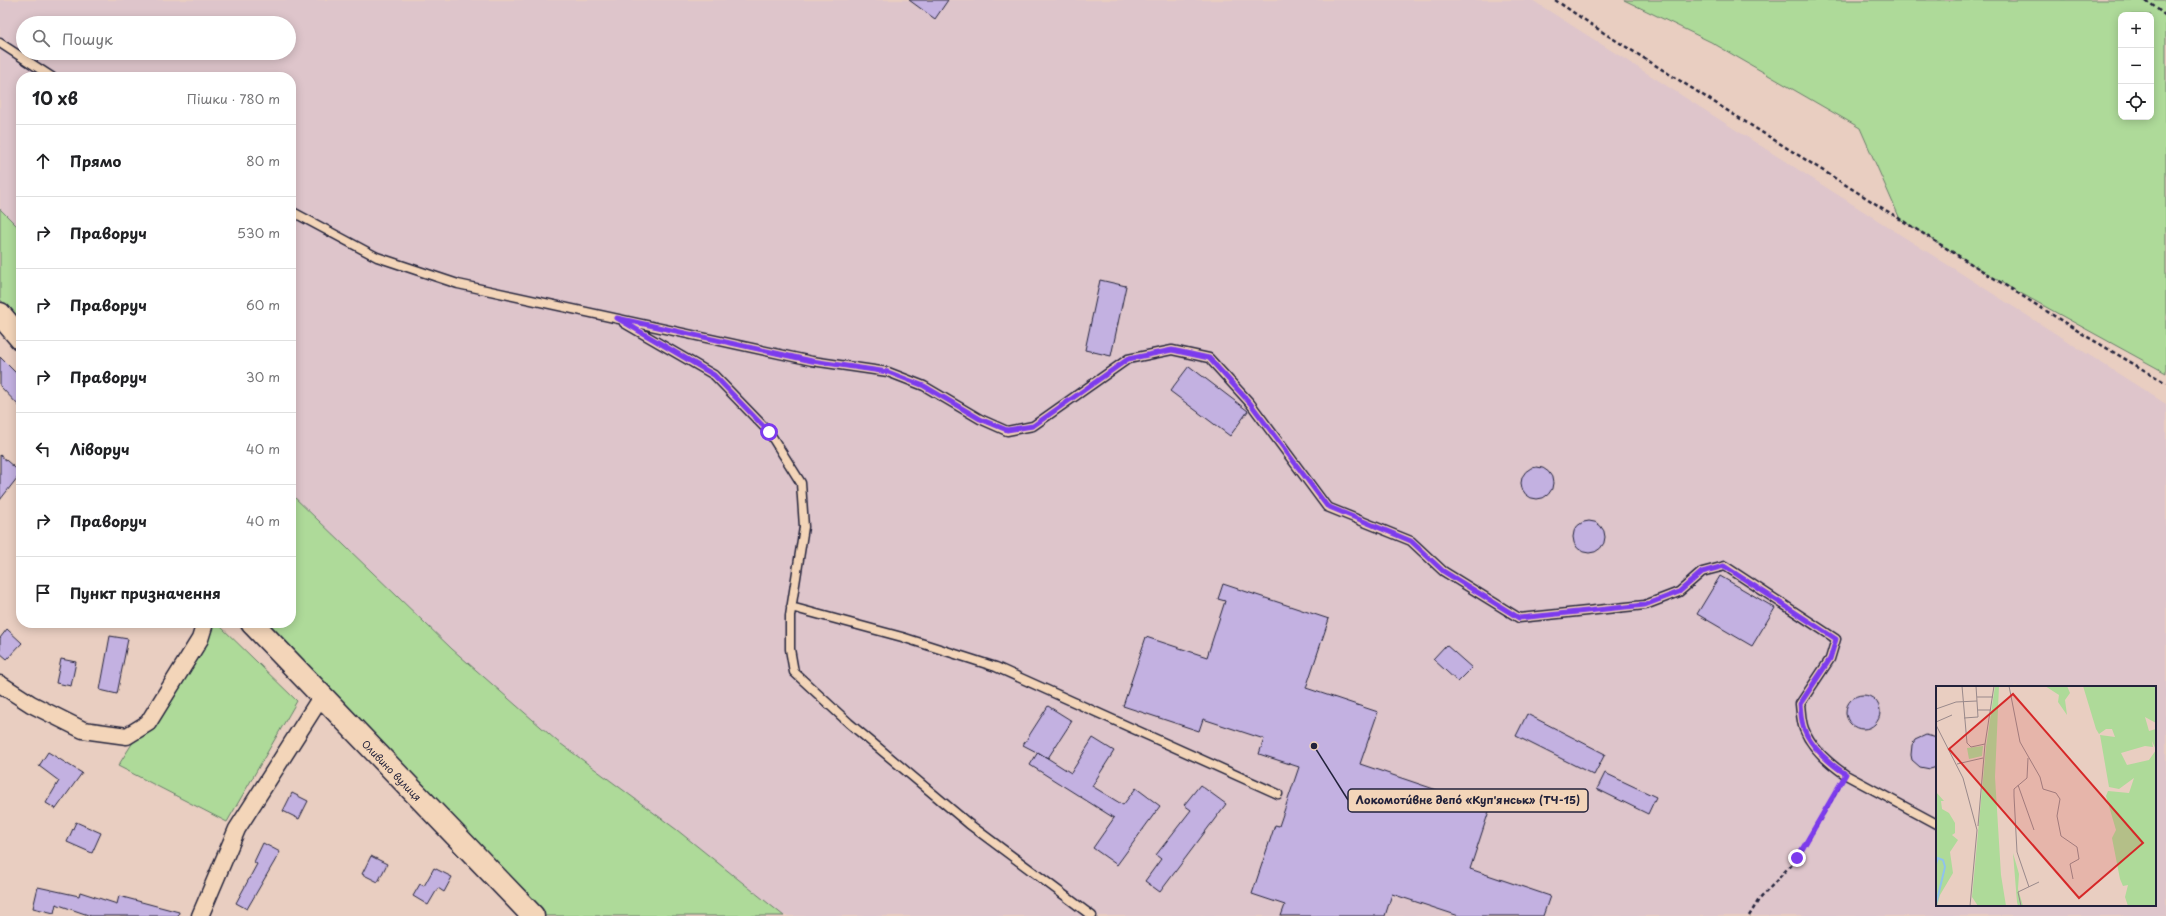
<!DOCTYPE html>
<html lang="uk">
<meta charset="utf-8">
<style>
body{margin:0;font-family:"Playpen Sans",sans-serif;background:#f6f6f6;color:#202124}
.controls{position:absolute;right:12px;top:12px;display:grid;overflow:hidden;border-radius:8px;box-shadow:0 2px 10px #0003}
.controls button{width:36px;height:36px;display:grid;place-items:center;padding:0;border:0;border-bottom:1px solid #e0e0e0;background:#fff;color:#202124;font:20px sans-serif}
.stop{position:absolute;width:12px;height:12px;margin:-9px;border:3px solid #7c3aed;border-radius:50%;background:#fff}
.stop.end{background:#7c3aed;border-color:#fff;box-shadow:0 1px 4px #0008}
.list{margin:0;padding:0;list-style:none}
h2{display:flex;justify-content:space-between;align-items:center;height:52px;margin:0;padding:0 16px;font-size:17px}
h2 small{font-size:13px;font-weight:400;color:#757577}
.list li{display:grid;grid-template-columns:26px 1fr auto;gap:12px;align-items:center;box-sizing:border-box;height:72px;padding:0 16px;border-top:1px solid #e0e0e0}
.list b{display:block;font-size:15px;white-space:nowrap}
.list em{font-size:13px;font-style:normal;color:#757577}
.icon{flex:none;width:22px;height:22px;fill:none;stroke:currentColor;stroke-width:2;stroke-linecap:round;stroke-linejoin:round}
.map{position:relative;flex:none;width:2166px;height:916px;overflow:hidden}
.search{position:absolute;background:#fff;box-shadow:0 2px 10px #0003;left:16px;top:16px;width:280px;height:44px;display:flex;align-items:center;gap:10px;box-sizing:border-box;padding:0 14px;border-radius:22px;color:#757577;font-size:15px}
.panel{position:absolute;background:#fff;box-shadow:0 2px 10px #0003;left:16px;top:72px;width:280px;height:556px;border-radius:16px}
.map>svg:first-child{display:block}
</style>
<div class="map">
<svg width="2166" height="916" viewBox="0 0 2166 916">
<rect width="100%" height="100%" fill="#e9cec1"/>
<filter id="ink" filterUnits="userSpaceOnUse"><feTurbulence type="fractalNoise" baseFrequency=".025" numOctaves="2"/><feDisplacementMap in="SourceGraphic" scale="8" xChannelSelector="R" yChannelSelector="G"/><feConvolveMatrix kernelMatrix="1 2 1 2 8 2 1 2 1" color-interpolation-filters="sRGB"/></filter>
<g filter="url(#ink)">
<path fill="#dec5cb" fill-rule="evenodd" d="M0,0H1532L2166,404V916H773L564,756L291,509V77H21V246L0,225ZM23,23H289V53H23ZM1937,687H2155V905H1937Z"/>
<path fill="#aeda99" stroke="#687e6a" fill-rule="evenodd" d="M1624,0H2166V373L2004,284L1900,219L1860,128L1711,42ZM2121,15H2151V117H2121Z
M0,209L21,230V324L0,299Z
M291,494L452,649L557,741L677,830L784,916H542L266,623H291Z
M208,623H217L297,701L227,822L118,766Z"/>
<path fill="#c3b1e1" stroke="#22223b" d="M909,0H948L935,19Z
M1100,280L1126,286L1111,356L1085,350Z
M0,357L21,378V408L0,386Z
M1189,366L1248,411L1230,436L1170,391Z
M0,455L21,473L0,500Z
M1521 483a16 16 0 1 1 32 0a16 16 0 1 1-32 0Z
M1573 537a16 16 0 1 1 32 0a16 16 0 1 1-32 0Z
M1720,576L1775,608L1752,646L1697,614Z
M1223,584L1329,619L1306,688L1378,712L1360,764L1490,808L1470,869L1550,896L1543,916H1459L1392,894L1385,916H1281L1285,905L1252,894L1275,825L1279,826L1299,767L1259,754L1264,739L1203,719L1199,731L1123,706L1146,637L1207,657L1225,601L1218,599Z
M7,629L22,643L7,659L0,653V638Z
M110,636L128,639L117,694L100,690Z
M1446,645L1472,668L1458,682L1433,659Z
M61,659L76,662L71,686L56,683Z
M1846 712a17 17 0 1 1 34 0a17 17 0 1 1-34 0Z
M1048,706L1072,721L1048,758L1023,745Z
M1527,714L1605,754L1594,775L1516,736Z
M1926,735L1937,738V767L1930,769L1920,767L1912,760L1911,755L1912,745L1915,740Z
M1093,738L1114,751L1092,786L1123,805L1136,788L1160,806L1117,865L1093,848L1114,818L1030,765L1038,752L1071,773Z
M48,752L82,773L56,809L46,803L59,781L39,766Z
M1605,773L1656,797L1648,814L1597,789Z
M1200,785L1226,804L1160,892L1145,881L1161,859L1156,855L1191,810L1184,805Z
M292,793L308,801L299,819L283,811Z
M76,822L101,833L92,853L67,842Z
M263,843L280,852L247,909L236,903L257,864L254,862Z
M371,856L387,864L378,882L362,874Z
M434,868L452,877L444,892L438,888L428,905L413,896L420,884L424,886Z
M38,887L79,896L80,892L117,904L119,896L179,912L178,916H91L56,904L54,913L33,908Z"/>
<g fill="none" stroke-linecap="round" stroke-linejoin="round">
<g stroke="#22223b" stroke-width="11">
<path id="lane" d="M0,43L52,77
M291,211L377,257L458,284L812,361L888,372L924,386L980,419L1007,431L1033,426L1128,359L1172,350L1209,358L1250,403L1327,507L1411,541L1443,571L1519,618L1645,605L1679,592L1702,572L1725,566L1836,639L1830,659L1800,704C1801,712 1801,721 1804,729C1811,747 1830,764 1846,775L1937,824
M624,323L714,375L769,432L801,483L804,527L790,616V649L794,672L849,723L969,824L1092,916
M791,607L902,637L996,667L1278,794"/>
</g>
<g stroke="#22223b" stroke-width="19">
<path id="street" d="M0,684L31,704L83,730L127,736L148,723L200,639L205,623
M200,916L237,829L316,705L323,698"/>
</g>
<g stroke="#22223b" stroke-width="25">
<path id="secondary" d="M0,314L21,339
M252,623L533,916"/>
</g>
<path stroke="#22223b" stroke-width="2.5" stroke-dasharray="4 3" stroke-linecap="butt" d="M1555,0L1604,33L2086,336L2166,383
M2146,0L2166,16
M1749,916L1758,901L1797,858L1841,784"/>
<use href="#lane" stroke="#f3d5b9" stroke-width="8"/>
<use href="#street" stroke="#f3d5b9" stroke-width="16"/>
<use href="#secondary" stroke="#f3d5b9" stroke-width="22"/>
</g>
</g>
<g fill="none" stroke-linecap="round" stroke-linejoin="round" filter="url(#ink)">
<path stroke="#7c3aed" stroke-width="5" d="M769,432L714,375L617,318L812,361L888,372L924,386L980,419L1007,430L1033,426L1128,359L1172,350L1209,358L1250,403L1327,506L1411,541L1443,571L1519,618L1645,605L1679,592L1702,572L1724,566L1836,639L1830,659L1800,704C1801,712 1801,721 1804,729C1811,747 1830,764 1846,774L1797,858"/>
</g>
<g text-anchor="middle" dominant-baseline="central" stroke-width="3.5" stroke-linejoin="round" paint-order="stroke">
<g font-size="10" fill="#22223b" stroke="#f3d5b9">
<text transform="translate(392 770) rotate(46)">Оливино вулиця</text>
</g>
</g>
<g transform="translate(1936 686)">
<rect width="220" height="220" fill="#e9cec1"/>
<path d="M59,0H63L59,91L65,189L70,220H42L36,211L50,61ZM109,0H131L134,7L129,14L131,29L122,16L123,9ZM147,0H220V37L209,31L213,45L220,43V220H192L189,211L192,199L187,200L184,193L176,152L180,144L170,110L172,105L193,107L198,92L183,103L173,101L164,49L179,51L176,43H170L163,48L160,43ZM216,55L220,64L213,74L191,79L185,67L209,60L217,61ZM47,60L46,70L33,73L31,62ZM0,106L8,115H5L6,123L13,127L19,137V147L16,149L22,154L14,166L17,187L4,209L1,220ZM77,167L83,188L82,203L87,220H82L81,216Z" fill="#aeda99" fill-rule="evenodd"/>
<path fill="none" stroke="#8fc2ec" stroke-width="2" d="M0,178L2,172L7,174L9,181L0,218"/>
<path fill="none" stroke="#99898b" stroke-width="1" d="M26,0L31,57L35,61L49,58M73,0L84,56L104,91L107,103L120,107L124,113L121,130L125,150L141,161L143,173L134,178L137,193M41,11H57M0,23L20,16L41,15M42,24H55M28,32L42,31L40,0M0,36L16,29M0,39L27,92L41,144L34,220M92,72L91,92L78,103V110L81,166L93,201M21,78L47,72M82,99L98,144M42,140L49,58L58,0M85,220L82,206L103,196"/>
<path fill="#d62828" fill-opacity="0.15" stroke="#d62828" stroke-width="2" d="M77,8L207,157L143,212L13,63Z"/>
<rect width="220" height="220" fill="none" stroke="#22223b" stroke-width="2"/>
</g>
<path fill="none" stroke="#22223b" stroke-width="1.5" d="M1314 746L1348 800"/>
<circle fill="#22223b" stroke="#f3d5b9" stroke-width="1.5" cx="1314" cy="746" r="4"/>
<rect fill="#f3d5b9" stroke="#22223b" stroke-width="1.5" x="1348" y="789" width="240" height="23" rx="4"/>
<g font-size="11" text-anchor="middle" font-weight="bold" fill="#22223b">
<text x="1468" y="804">Локомоти́вне депо́ «Куп'янськ» (ТЧ-15)</text>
</g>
</svg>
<div class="controls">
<button>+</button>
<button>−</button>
<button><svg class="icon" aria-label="locate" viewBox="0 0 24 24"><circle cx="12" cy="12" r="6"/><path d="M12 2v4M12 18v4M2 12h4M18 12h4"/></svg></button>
</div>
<div class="stop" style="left:769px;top:432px"></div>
<div class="stop end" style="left:1797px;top:858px"></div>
<div class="search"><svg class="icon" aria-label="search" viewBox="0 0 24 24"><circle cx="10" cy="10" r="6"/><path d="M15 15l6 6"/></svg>Пошук</div>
<section class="panel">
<h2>10 хв<small>Пішки · 780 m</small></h2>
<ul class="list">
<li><svg class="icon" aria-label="ahead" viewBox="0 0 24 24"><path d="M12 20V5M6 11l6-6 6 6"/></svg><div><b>Прямо</b></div><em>80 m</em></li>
<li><svg class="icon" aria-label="right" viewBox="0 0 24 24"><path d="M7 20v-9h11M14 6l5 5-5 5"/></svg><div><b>Праворуч</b></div><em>530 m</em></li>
<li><svg class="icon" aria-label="right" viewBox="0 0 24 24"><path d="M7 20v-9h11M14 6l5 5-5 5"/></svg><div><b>Праворуч</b></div><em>60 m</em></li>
<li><svg class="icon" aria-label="right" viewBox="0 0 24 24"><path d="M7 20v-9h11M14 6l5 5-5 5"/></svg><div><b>Праворуч</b></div><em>30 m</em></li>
<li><svg class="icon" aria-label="left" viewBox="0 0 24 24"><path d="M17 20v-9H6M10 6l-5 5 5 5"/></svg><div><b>Ліворуч</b></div><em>40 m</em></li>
<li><svg class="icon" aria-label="right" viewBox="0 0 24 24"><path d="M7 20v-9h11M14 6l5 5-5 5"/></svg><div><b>Праворуч</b></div><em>40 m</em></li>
<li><svg class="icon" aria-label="arrive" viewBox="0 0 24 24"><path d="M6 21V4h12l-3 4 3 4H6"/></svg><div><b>Пункт призначення</b></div></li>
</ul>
</section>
</div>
